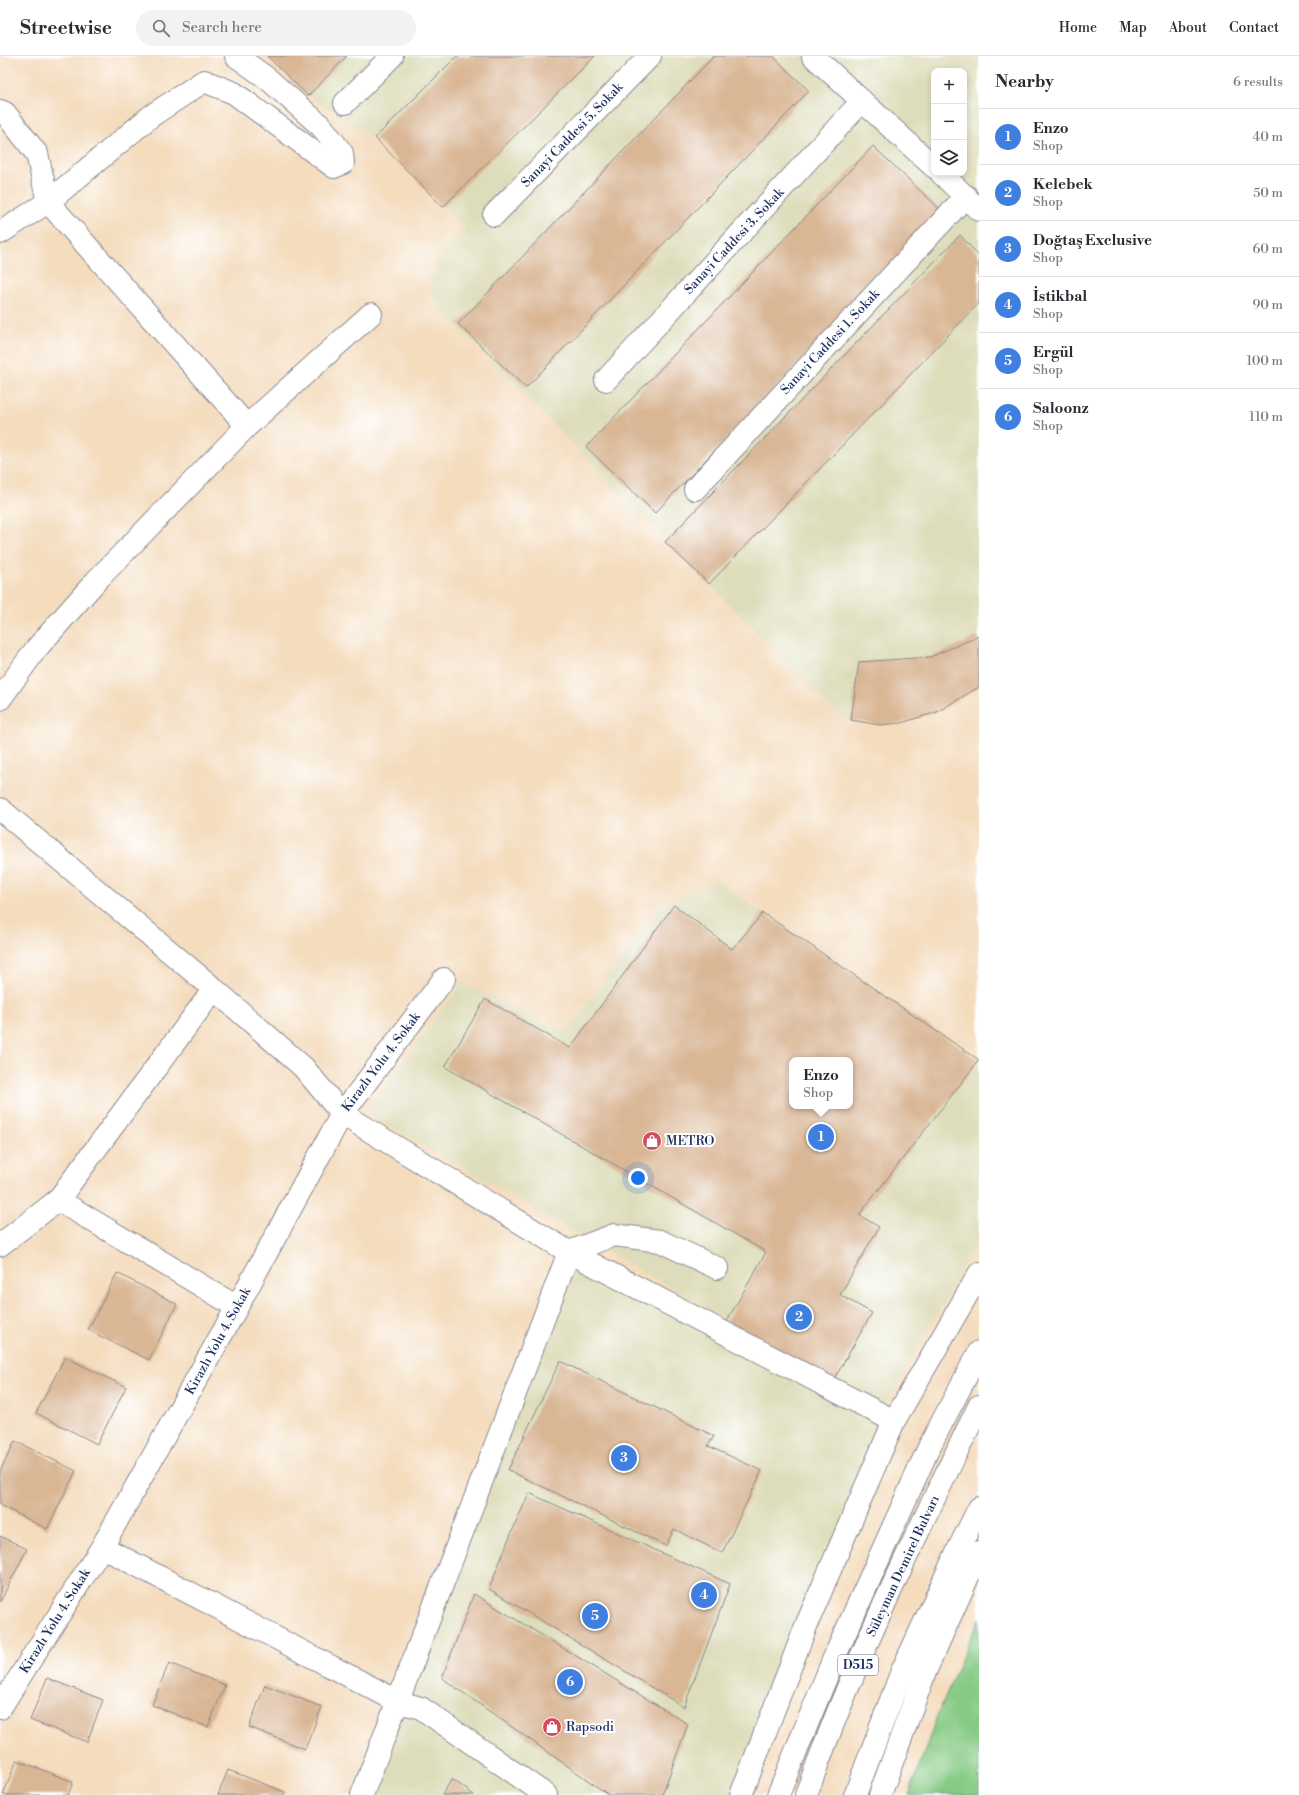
<!DOCTYPE html>
<meta charset="utf-8">
<style>
body{margin:0;font-family:"Libre Bodoni",serif;background:#f2f2f3;color:#2b2b33}
.controls{position:absolute;right:12px;top:12px;display:grid;overflow:hidden;border-radius:8px;box-shadow:0 2px 6px #0003}
.controls button{width:36px;height:36px;display:grid;place-items:center;padding:0;border:0;border-bottom:1px solid #e1e1e2;background:#fff;color:#2b2b33;font:20px sans-serif}
.you{position:absolute;left:638px;top:1122px;width:14px;height:14px;margin:-10px;border:3px solid #fff;border-radius:50%;background:#1a73e8;box-shadow:0 0 0 6px #1a73e833}
.badge{display:grid;place-items:center;width:26px;height:26px;border-radius:50%;background:#d1495b;color:#fff;font-size:13px;font-weight:700}
.pin{position:absolute;translate:-50% -50%;border:2px solid #fff;box-shadow:0 1px 4px #0006}
.popup{position:absolute;left:789px;top:1001px;width:64px;height:52px;box-sizing:border-box;display:grid;place-content:center;border-radius:8px;background:#fff;filter:drop-shadow(0 1px 3px #0005);font-size:13px;white-space:nowrap;color:#7c7c81}
.popup b{font-size:15px;color:#2b2b33}
.popup::after{content:'';position:absolute;left:50%;top:100%;margin-left:-8px;border:8px solid transparent;border-top-color:#fff}
.list{margin:0;padding:0;list-style:none}
h2{display:flex;justify-content:space-between;align-items:center;height:52px;margin:0;padding:0 16px;font-size:17px}
h2 small{font-size:13px;font-weight:400;color:#7c7c81}
.list li{display:grid;grid-template-columns:26px 1fr auto;gap:12px;align-items:center;box-sizing:border-box;height:56px;padding:0 16px;border-top:1px solid #e1e1e2}
.list b{display:block;font-size:15px;white-space:nowrap}
.list p{margin:0;font-size:13px;white-space:nowrap;color:#7c7c81}
.list em{font-size:13px;font-style:normal;color:#7c7c81}
.icon{flex:none;width:22px;height:22px;fill:none;stroke:currentColor;stroke-width:2;stroke-linecap:round;stroke-linejoin:round}
.map{position:relative;flex:none;width:979px;height:1739px;overflow:hidden}
header{display:flex;align-items:center;gap:24px;box-sizing:border-box;height:56px;padding:0 20px;background:#fff;border-bottom:1px solid #e1e1e2}
header strong{font-size:19px}
nav{display:flex;gap:22px;margin-inline-start:auto;font-size:14px}
.search{width:280px;height:36px;background:#f2f2f3;display:flex;align-items:center;gap:10px;box-sizing:border-box;padding:0 14px;border-radius:22px;color:#7c7c81;font-size:15px}
main{display:flex}
aside{flex:1;background:#fff}
.map>svg:first-child{display:block}
</style>
<header>
<strong>Streetwise</strong>
<div class="search"><svg class="icon" aria-label="search" viewBox="0 0 24 24"><circle cx="10" cy="10" r="6"/><path d="M15 15l6 6"/></svg>Search here</div>
<nav><a>Home</a><a>Map</a><a>About</a><a>Contact</a></nav>
</header>
<main>
<div class="map">
<svg width="979" height="1739" viewBox="0 0 979 1739">
<rect width="100%" height="100%" fill="#fff"/>
<filter id="ink" filterUnits="userSpaceOnUse"><feTurbulence type="fractalNoise" baseFrequency=".025" numOctaves="2"/><feDisplacementMap in="SourceGraphic" scale="8" xChannelSelector="R" yChannelSelector="G"/><feConvolveMatrix kernelMatrix="1 2 1 2 8 2 1 2 1" color-interpolation-filters="sRGB"/></filter>
<filter id="wash" filterUnits="userSpaceOnUse"><feTurbulence type="fractalNoise" baseFrequency=".012" numOctaves="4" result="noise"/><feDisplacementMap in="SourceGraphic" scale="16" xChannelSelector="R" yChannelSelector="G"/><feGaussianBlur stdDeviation="0.9" result="paint"/><feColorMatrix in="noise" values="0 0 0 0 0 0 0 0 0 0 0 0 0 0 0 0 0 1.4 0 .05"/><feComposite in="paint" operator="in"/></filter>
<g filter="url(#wash)">
<rect width="100%" height="100%" fill="#f4dcbd"/>
<path fill="#deddbb" fill-rule="evenodd" d="M267,0H979V631L937,656L901,667L880,669L851,664L834,655L709,528L665,486L655,473L558,373L444,257L432,239V216L465,171L375,82L308,40ZM934,15H964V117H934Z
M716,824L979,1004V1183L884,1351L833,1325L366,1056L462,927L566,976L662,850ZM792,1004H850V1050H792Z
M569,1196L894,1365L741,1739H362Z"/>
<path fill="#86ca84" stroke="#507c71" d="M979,1562V1739H909L937,1660Z"/>
<g id="blocks">
<path fill="#d9b694" fill-rule="evenodd" d="M267,0H347L308,40Z
M457,0H595L443,151L375,82Z
M714,0H773L809,35L526,332L458,268Z
M873,90L943,156L655,457L586,391Z
M960,179L979,200V247L709,528L665,486Z
M979,580V631L937,656L901,667L880,669L851,664L859,606L930,601Z
M674,849L732,893L763,857L979,1004L859,1159L879,1171L840,1239L872,1257L833,1325L727,1265L766,1196L445,1011L485,943L570,992ZM792,1004H850V1050H792Z
M117,1217L177,1248L149,1304L88,1274Z
M65,1301L126,1331L97,1388L36,1357Z
M560,1305L714,1380L708,1390L762,1415L722,1497L674,1473L666,1490L508,1414Z
M15,1385L76,1415L47,1473L0,1449V1415Z
M529,1437L730,1528L684,1651L489,1533L508,1485Z
M0,1480L27,1493L0,1546Z
M474,1538L688,1668L662,1739H609L442,1622Z
M169,1607L225,1629L208,1671L152,1649Z
M47,1622L103,1644L87,1686L30,1664Z
M265,1629L322,1651L305,1693L249,1671Z
M17,1704L73,1726L68,1739H3Z
M228,1714L285,1736L283,1739H218Z
M452,1723L474,1739H442Z"/>
</g>
</g>
<g filter="url(#ink)">
<use href="#blocks" fill-opacity="0" stroke="#88868e" stroke-width="1"/>
<g fill="none" stroke-linecap="round" stroke-linejoin="round">
<g stroke="#88868e" stroke-width="24">
<path id="minor" d="M813,0L934,111
M345,47L392,0
M0,55L5,57L37,98L48,146L247,370
M941,117L979,154
M494,159L650,0
M0,177L48,146L151,60L204,25L234,37L334,111L343,107L342,97L322,71L268,23L236,0
M606,324L862,45
M695,433L966,140
M0,643L36,593L96,525L247,370L371,258
M0,753L214,933L303,1011L342,1058L569,1196L894,1365
M58,1144L237,1251
M0,1189L58,1144L214,933
M102,1491L399,1646L421,1652L546,1739
M0,1652L102,1491L237,1251L342,1058L444,923
M362,1739L569,1196L614,1179L660,1185L717,1212
M741,1739L808,1565L894,1365L979,1218"/>
</g>
<g stroke="#88868e" stroke-width="24">
<path id="highway" d="M778,1739L834,1602L930,1389L979,1296
M806,1739C854,1605 917,1477 979,1350
M855,1739L902,1615L956,1498L979,1452
M880,1739L925,1616L979,1496"/>
</g>
<use href="#minor" stroke="#fff" stroke-width="22"/>
<use href="#highway" stroke="#fff" stroke-width="22"/>
</g>
</g>
<defs>
<g id="shop-disc" transform="scale(1)"><circle r="9.5" fill="#d1495b" stroke="#fff"/><path d="M-5-2.5h2.3a2.7 3.5 0 0 1 5.4 0H5L5.5 6h-11ZM-1.5-2.5h3a1.5 2.3 0 0 0-3 0Z" fill="#fff"/></g>
</defs>
<g fill-rule="evenodd">
<use href="#shop-disc" x="652" y="1085"/>
<use href="#shop-disc" x="552" y="1671"/>
</g>
<g text-anchor="middle" dominant-baseline="central" stroke-width="4" stroke-linejoin="round" paint-order="stroke">
<rect fill="#fff" stroke="#5f6d8e" stroke-width="1" x="838" y="1599" width="40" height="20" rx="3"/>
<g font-size="12" font-weight="bold" fill="#1b2f5e">
<text x="858" y="1609">D515</text>
</g>
<g font-size="13" fill="#1b2f5e" stroke="#fff">
<text transform="translate(572 79) rotate(-46)">Sanayi Caddesi 5. Sokak</text>
<text transform="translate(734 185) rotate(-47)">Sanayi Caddesi 3. Sokak</text>
<text transform="translate(830 286) rotate(-47)">Sanayi Caddesi 1. Sokak</text>
<text transform="translate(381 1006) rotate(-53)">Kirazlı Yolu 4. Sokak</text>
<text transform="translate(218 1285) rotate(-61)">Kirazlı Yolu 4. Sokak</text>
<text transform="translate(903 1510) rotate(-65)">Süleyman Demirel Bulvarı</text>
<text transform="translate(55 1565) rotate(-58)">Kirazlı Yolu 4. Sokak</text>
</g>
<g font-size="13" fill="#1b2f5e" stroke="#fff" text-anchor="start">
<text x="666" y="1085">METRO</text>
<text x="566" y="1671">Rapsodi</text>
</g>
</g>
</svg>
<div class="controls">
<button>+</button>
<button>−</button>
<button><svg class="icon" aria-label="layers" viewBox="0 0 24 24"><path d="M12 4l9 5-9 5-9-5zM3 14l9 5 9-5"/></svg></button>
</div>
<div class="you"></div>
<div class="pin badge" style="left:821px;top:1081px;background:#3f7fe0">1</div>
<div class="popup"><b>Enzo</b>Shop</div>
<div class="pin badge" style="left:799px;top:1261px;background:#3f7fe0">2</div>
<div class="pin badge" style="left:624px;top:1402px;background:#3f7fe0">3</div>
<div class="pin badge" style="left:704px;top:1539px;background:#3f7fe0">4</div>
<div class="pin badge" style="left:595px;top:1560px;background:#3f7fe0">5</div>
<div class="pin badge" style="left:570px;top:1626px;background:#3f7fe0">6</div>
</div>
<aside>
<h2>Nearby<small>6 results</small></h2>
<ul class="list">
<li><span class="badge" style="background:#3f7fe0">1</span><div><b>Enzo</b><p>Shop</p></div><em>40 m</em></li>
<li><span class="badge" style="background:#3f7fe0">2</span><div><b>Kelebek</b><p>Shop</p></div><em>50 m</em></li>
<li><span class="badge" style="background:#3f7fe0">3</span><div><b>Doğtaş Exclusive</b><p>Shop</p></div><em>60 m</em></li>
<li><span class="badge" style="background:#3f7fe0">4</span><div><b>İstikbal</b><p>Shop</p></div><em>90 m</em></li>
<li><span class="badge" style="background:#3f7fe0">5</span><div><b>Ergül</b><p>Shop</p></div><em>100 m</em></li>
<li><span class="badge" style="background:#3f7fe0">6</span><div><b>Saloonz</b><p>Shop</p></div><em>110 m</em></li>
</ul>
</aside>
</main>
